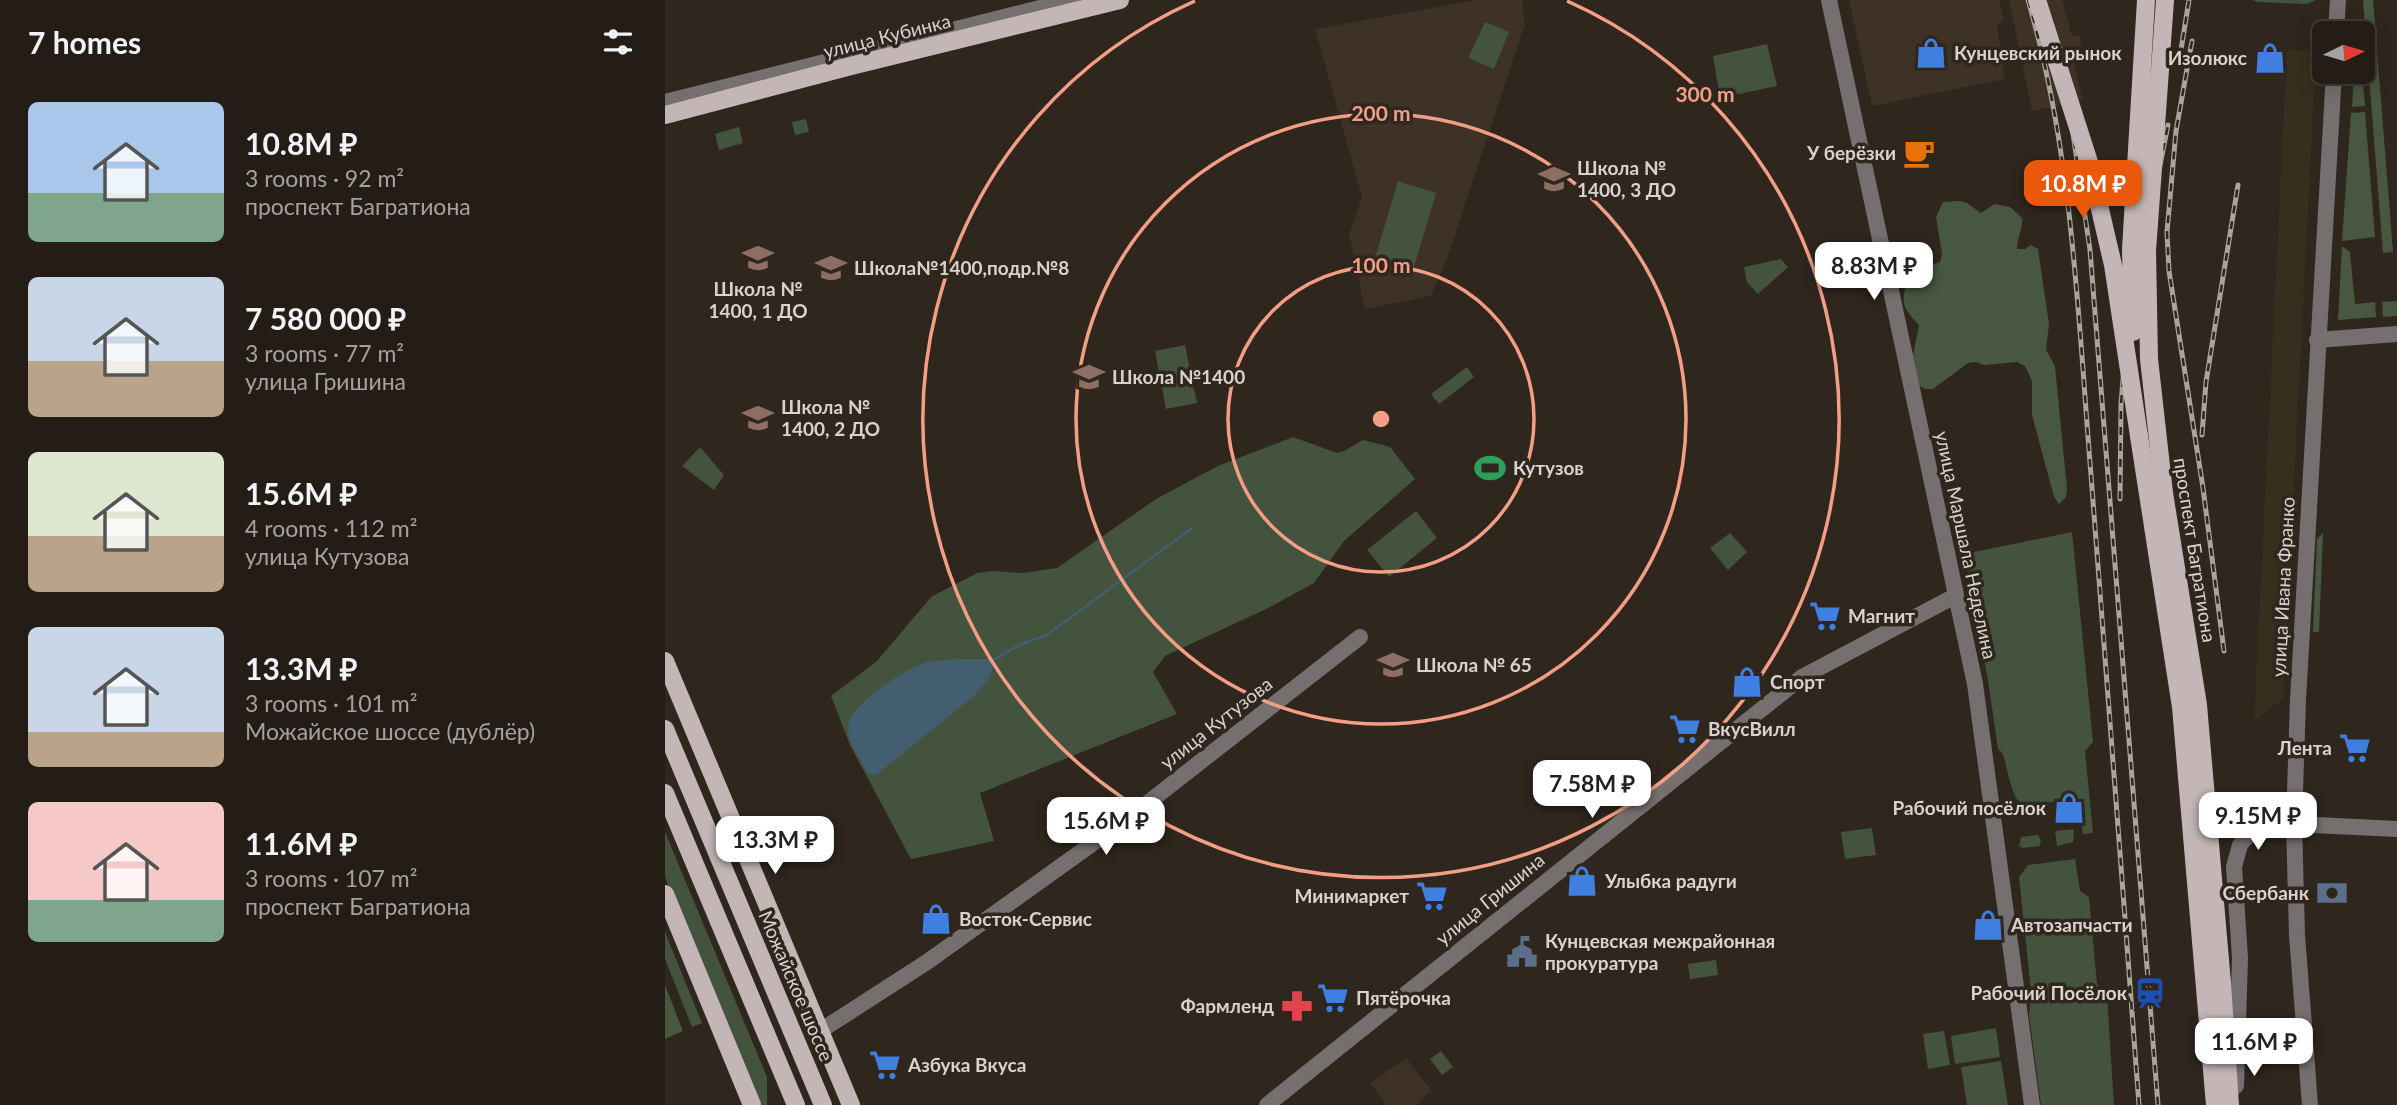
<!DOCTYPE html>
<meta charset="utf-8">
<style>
:root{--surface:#231d16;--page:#2f2a23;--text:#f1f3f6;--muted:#a3a2a1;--line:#403b35;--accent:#ea580c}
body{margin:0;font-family:Lato,sans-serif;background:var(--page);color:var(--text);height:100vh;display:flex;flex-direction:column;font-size:26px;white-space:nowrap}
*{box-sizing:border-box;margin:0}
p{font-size:23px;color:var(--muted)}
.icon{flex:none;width:38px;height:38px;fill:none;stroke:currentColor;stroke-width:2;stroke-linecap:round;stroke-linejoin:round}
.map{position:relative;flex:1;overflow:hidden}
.sheet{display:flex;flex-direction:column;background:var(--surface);width:665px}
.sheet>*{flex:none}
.needle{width:46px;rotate:85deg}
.tools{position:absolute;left:1647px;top:21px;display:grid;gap:14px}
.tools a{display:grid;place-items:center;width:63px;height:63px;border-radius:10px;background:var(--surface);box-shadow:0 4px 18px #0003,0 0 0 2px var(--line);font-size:35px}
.price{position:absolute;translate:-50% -60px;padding:0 16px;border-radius:14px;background:#fff;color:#222;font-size:23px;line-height:46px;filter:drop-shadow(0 2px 4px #0008)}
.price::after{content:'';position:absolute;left:50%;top:42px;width:21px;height:16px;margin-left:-10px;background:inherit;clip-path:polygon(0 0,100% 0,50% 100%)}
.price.selected{background:var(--accent);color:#fff}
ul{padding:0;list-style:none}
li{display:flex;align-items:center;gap:21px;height:175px;padding:0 28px}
li span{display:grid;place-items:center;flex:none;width:196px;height:140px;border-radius:10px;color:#555}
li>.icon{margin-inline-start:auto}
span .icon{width:84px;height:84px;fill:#fffc;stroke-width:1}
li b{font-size:30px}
h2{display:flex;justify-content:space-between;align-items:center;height:84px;padding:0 28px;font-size:30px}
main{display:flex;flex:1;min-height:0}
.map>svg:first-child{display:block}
.built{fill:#3e3125}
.industrial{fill:#382e1e}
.green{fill:#43533d}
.forest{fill:#475740}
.water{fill:#435e6e}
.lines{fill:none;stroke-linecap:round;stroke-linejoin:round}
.stream{stroke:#435e6e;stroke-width:2.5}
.minor{stroke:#766f6f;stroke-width:16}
.major{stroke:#c4b6b7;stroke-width:18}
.rail-casing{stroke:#aba49e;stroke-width:5}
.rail{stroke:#2f271e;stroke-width:2.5;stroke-dasharray:8;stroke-linecap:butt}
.major-bridge{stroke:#c4b6b7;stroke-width:18}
.ring{fill:none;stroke:#f49e86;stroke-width:3.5}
.labels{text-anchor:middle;stroke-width:7;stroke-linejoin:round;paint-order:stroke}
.street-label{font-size:19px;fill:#d9d3ce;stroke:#2f271e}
.poi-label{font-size:19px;font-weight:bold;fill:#d9d3ce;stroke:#2f271e;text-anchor:start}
.centre{fill:#f49e86;stroke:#2f271e;stroke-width:3.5}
.ring-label{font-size:21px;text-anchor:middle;font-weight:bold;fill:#f49e86;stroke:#2f271e;stroke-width:7;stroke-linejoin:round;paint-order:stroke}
</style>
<main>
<section class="sheet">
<h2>7 homes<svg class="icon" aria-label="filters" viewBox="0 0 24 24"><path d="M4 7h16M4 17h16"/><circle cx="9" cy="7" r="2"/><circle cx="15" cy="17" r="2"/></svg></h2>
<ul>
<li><span style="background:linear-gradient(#a9c7e8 65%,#7fa58c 0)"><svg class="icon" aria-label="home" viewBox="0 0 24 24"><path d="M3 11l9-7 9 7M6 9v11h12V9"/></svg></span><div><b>10.8M ₽</b><p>3 rooms · 92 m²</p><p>проспект Багратиона</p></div></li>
<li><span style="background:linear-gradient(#c9d6e8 60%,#b9a48a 0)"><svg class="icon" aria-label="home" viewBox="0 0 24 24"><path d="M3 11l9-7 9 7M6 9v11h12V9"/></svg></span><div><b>7 580 000 ₽</b><p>3 rooms · 77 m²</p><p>улица Гришина</p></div></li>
<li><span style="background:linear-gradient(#dfe7d0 60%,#b9a48a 0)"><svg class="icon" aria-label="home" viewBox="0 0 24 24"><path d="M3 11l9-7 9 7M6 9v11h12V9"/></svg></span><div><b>15.6M ₽</b><p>4 rooms · 112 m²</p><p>улица Кутузова</p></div></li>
<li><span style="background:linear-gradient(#c9d6e8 75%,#b9a48a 0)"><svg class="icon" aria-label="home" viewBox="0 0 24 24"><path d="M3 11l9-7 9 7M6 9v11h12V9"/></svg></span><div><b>13.3M ₽</b><p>3 rooms · 101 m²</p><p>Можайское шоссе (дублёр)</p></div></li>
<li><span style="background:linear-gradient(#f6c9c9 70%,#7fa58c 0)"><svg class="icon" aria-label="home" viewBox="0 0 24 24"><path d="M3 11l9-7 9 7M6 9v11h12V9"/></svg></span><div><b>11.6M ₽</b><p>3 rooms · 107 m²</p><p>проспект Багратиона</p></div></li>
</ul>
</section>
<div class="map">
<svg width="1732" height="1105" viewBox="0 0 1732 1105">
<rect width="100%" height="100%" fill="#2f271e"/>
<path class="built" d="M811,0h46l3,24 -76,229 -18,43 -66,13 -16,-74 13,-38 -47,-168z
M1184,0h150l5,19 -7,8 8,52 -133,27z
M1344,0h53l10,36 7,-1 3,12 -11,3 12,51 -51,10z
M741,1058l26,33 -13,10 1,3 -2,1h-31l-17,-22z"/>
<path class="industrial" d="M1622,50l21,1 8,4 -33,644 -25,19h-4z"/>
<path class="green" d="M1587,0h64l-9,4 -49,-2z
M820,22l24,10 -15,37 -26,-11z
M1102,44l10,42 -57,12 -7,-42z
M141,119l3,13 -14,3 -3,-13z
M74,127l4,16 -24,7 -4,-16z
M733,181l38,12 -23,77 -38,-12z
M1116,259l7,8 -30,27 -11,-12 -3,-15z
M520,345l12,58 -31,6 -11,-58z
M802,367l7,10 -35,27 -8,-10z
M628,437l44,16 7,-2 19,-11 27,7 25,32 -71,62 -30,42 -46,25 -103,48 -12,16 24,42 -197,79 14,48 -83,18 -61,-114 -19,-49 46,-35 54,-64 46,-24 16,-2 30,2 34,-5 99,-69 62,-33z
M35,447l24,28 -10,15 -32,-24z
M751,511l21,27 -48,39 -22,-27z
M1407,532l21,210 -8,9 8,82 -10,1 -4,-35 -36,4 -8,12c-25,-11 -25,-38 -32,-61l-5,-5 -10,-69 -24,-126z
M1065,533l17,19 -19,18 -18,-22z
M1207,828l4,27 -31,4 -4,-27z
M1409,829l-1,13 -16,4 -2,-15z
M0,832l102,245v28h-7l-95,-228z
M1373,835l3,6 -2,5 -16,2 -4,-2 2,-9z
M1410,859l5,32 9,6 8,87 10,12 7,109h-73l-12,-90 2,-24 -12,-114 9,-12z
M0,932l37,91 -10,4 -27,-68z
M1051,960l2,15 -28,4 -2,-15z
M1331,1028l4,29 -45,7 -4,-28z
M1279,1031l6,34 -22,4 -5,-35z
M776,1051l12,16 -11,8 -12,-16z
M1336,1061l7,44h-41l-6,-38z"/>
<path class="forest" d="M1698,0h10l20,252 -10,1z
M1689,72h8l3,34 -13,1z
M1700,112l10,125 -33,4 9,-128z
M1295,201l7,2 14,10 13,-9 16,3 12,11c1,12 -5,19 -5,31h8l6,-4 7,4 11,75 -3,26 9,16 12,123 -1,8 -7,7 -5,-7 -22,-82v-34l-7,-15 -8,-4 -33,3 -8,-3 -8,1 -35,26h-8l-7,-4 -5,-29 6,-31c-20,-20 -17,-25 -10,-51l7,-5 24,-7 2,-8 -6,-37 7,-15z
M1677,246l8,6 5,52 20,-2 1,15 -38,3z
M1732,301v15l-14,1 -1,-15z
M1658,533l-4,99h-6l4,-93z
M0,985l18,46 -18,8z"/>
<path class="water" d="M295,659h35l-6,20 -16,18 -97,78 -8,-2c-7,-13 -19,-28 -20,-44 -1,-24 58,-61 80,-67 10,-2 21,-2 32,-3z"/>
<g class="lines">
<path class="stream" d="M330,659l24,-14 28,-10 145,-107"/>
<path class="minor" d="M1164,0l146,684 57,421
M1671,33l2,-33
M0,102l407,-102
M1652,340l80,-6
M155,1031l107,-69 204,-146 229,-179
M1571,1086l4,-128 -6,-91 6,-22 5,-6 13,-10 15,-6 124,6
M602,1105l535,-428 153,-81
M1645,1105l-13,-170 -3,-112 4,-123 36,-628"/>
<path class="major" d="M0,115l186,-49 269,-66
M1474,436l42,271 34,398
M0,661l186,444
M0,729l158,376
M0,793l131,312
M0,894l87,211
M1557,983l8,122"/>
<defs>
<path id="rail" d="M1363,0c45,153 50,317 63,475 17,210 32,420 48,630
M1378,0l28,120 19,130 68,855
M1527,41l-16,90 -9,101 2,39 34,217 21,163
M1515,56l9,-56
M1537,435l4,-53 32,-197
M1455,499l1,-95 6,-72 41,-207"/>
</defs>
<use href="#rail" class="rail-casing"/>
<use href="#rail" class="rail"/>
<path class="major-bridge" d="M1372,0l52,162 24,103 26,171
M1500,0l-18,251 2,108 15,134 34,212 24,278
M1468,332l-2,-83 15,-249"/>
</g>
<g class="ring">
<circle cx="716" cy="419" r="153"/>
<circle cx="716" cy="419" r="305"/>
<path d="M902 1A458 458 0 1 1 530 1"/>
</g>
<defs>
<symbol id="shop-bare" viewBox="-9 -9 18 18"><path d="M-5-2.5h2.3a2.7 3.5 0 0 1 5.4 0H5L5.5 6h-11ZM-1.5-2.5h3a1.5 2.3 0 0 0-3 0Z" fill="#3f7fe0" stroke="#2f271e" stroke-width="2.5" paint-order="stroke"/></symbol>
<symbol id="cafe-bare" viewBox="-9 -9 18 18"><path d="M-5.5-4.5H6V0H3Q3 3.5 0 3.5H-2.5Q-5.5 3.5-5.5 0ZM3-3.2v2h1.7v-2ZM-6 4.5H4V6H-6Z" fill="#e8710a" stroke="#2f271e" stroke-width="2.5" paint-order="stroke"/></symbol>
<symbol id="school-bare" viewBox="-9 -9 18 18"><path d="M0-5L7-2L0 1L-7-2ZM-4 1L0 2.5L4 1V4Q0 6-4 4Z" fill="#8d6e63" stroke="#2f271e" stroke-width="2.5" paint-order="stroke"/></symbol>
<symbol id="stadium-bare" viewBox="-9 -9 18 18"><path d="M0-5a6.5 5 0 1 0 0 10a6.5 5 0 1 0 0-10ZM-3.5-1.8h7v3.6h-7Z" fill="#2e9e5b" stroke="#2f271e" stroke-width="2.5" paint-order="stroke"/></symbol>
<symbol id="supermarket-bare" viewBox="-9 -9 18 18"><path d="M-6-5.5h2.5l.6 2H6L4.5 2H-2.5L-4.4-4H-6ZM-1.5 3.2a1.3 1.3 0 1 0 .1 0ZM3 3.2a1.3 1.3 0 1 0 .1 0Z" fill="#3f7fe0" stroke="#2f271e" stroke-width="2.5" paint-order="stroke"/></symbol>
<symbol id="bank-bare" viewBox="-9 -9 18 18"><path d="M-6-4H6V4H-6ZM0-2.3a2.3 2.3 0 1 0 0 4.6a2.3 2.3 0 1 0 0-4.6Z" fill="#5c6f8a" stroke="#2f271e" stroke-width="2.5" paint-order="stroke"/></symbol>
<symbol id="civic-bare" viewBox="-9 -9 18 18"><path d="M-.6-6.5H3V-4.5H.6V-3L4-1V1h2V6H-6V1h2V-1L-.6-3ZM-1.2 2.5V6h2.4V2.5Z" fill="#5c6f8a" stroke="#2f271e" stroke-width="2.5" paint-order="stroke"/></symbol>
<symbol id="station-bare" viewBox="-9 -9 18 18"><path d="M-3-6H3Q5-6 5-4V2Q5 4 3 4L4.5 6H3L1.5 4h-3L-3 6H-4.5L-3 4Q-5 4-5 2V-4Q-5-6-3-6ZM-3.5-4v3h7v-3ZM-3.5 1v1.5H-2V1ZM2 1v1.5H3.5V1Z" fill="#1a4fb4" stroke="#2f271e" stroke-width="2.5" paint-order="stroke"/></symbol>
<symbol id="pharmacy-bare" viewBox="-9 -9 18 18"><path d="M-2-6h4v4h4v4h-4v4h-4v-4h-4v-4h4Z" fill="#e0444e" stroke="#2f271e" stroke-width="2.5" paint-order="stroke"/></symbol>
</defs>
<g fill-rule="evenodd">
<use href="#shop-bare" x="1244" y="31" width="44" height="44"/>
<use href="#shop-bare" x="1583" y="36" width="44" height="44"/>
<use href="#cafe-bare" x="1232" y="131" width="44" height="44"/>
<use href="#school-bare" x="867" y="157" width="44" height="44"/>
<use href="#school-bare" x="71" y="236" width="44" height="44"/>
<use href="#school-bare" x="144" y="246" width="44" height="44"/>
<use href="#school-bare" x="402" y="355" width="44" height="44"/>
<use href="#school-bare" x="71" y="396" width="44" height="44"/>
<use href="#stadium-bare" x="803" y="446" width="44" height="44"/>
<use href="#supermarket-bare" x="1138" y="594" width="44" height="44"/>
<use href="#school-bare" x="706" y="643" width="44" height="44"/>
<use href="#shop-bare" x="1060" y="660" width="44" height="44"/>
<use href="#supermarket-bare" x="998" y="707" width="44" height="44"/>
<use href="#supermarket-bare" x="1668" y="726" width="44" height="44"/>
<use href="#shop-bare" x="1382" y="786" width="44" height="44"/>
<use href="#shop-bare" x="895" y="859" width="44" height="44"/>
<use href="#bank-bare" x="1645" y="871" width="44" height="44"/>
<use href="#supermarket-bare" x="745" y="874" width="44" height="44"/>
<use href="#shop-bare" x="249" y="897" width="44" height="44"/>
<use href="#shop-bare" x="1301" y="903" width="44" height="44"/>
<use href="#civic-bare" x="835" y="930" width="44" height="44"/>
<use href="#station-bare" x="1463" y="971" width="44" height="44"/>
<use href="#supermarket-bare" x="646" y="976" width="44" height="44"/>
<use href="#pharmacy-bare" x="610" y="984" width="44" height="44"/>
<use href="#supermarket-bare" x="198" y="1043" width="44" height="44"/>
</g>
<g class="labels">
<g class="street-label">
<text transform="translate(222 36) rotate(-14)" y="7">улица Кубинка</text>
<text transform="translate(1301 545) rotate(78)" y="7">улица Маршала Неделина</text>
<text transform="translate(1530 550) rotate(81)" y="7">проспект Багратиона</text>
<text transform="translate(1618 587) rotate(-87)" y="7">улица Ивана Франко</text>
<text transform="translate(551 723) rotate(-38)" y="7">улица Кутузова</text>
<text transform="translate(825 899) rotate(-39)" y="7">улица Гришина</text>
<text transform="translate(131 986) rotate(67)" y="7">Можайское шоссе</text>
</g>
<g class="poi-label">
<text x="1289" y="60">Кунцевский рынок</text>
<text x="1582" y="65" text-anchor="end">Изолюкс</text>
<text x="1231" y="160" text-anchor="end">У берёзки</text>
<text x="912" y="175">Школа №<tspan x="912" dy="22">1400, 3 ДО</tspan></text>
<text x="189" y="275">Школа№1400,подр.№8</text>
<text x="93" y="296" text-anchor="middle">Школа №<tspan x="93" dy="22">1400, 1 ДО</tspan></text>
<text x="447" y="384">Школа №1400</text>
<text x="116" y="414">Школа №<tspan x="116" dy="22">1400, 2 ДО</tspan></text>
<text x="848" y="475">Кутузов</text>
<text x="1183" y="623">Магнит</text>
<text x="751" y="672">Школа № 65</text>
<text x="1105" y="689">Спорт</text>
<text x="1043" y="736">ВкусВилл</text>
<text x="1667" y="755" text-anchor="end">Лента</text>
<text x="1381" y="815" text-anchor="end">Рабочий посёлок</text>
<text x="940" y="888">Улыбка радуги</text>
<text x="1644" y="900" text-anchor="end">Сбербанк</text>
<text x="744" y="903" text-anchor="end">Минимаркет</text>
<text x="294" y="926">Восток-Сервис</text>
<text x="1346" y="932">Автозапчасти</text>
<text x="880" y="948">Кунцевская межрайонная<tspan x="880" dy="22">прокуратура</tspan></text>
<text x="1462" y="1000" text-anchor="end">Рабочий Посёлок</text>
<text x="691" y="1005">Пятёрочка</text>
<text x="609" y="1013" text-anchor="end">Фармленд</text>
<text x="243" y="1072">Азбука Вкуса</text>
</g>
</g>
<circle cx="716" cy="419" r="10" class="centre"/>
<g class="ring-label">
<text x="1040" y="102">300 m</text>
<text x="716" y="121">200 m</text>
<text x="716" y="273">100 m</text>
</g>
</svg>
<div class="tools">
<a><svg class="needle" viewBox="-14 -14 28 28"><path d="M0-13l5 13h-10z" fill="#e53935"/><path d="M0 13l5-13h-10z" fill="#a3a2a1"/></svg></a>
</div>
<b class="price selected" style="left:1418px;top:220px">10.8M ₽</b>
<b class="price" style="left:1209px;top:302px">8.83M ₽</b>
<b class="price" style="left:927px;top:820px">7.58M ₽</b>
<b class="price" style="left:1593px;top:852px">9.15M ₽</b>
<b class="price" style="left:441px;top:857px">15.6M ₽</b>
<b class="price" style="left:110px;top:876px">13.3M ₽</b>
<b class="price" style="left:1589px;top:1078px">11.6M ₽</b>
</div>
</main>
